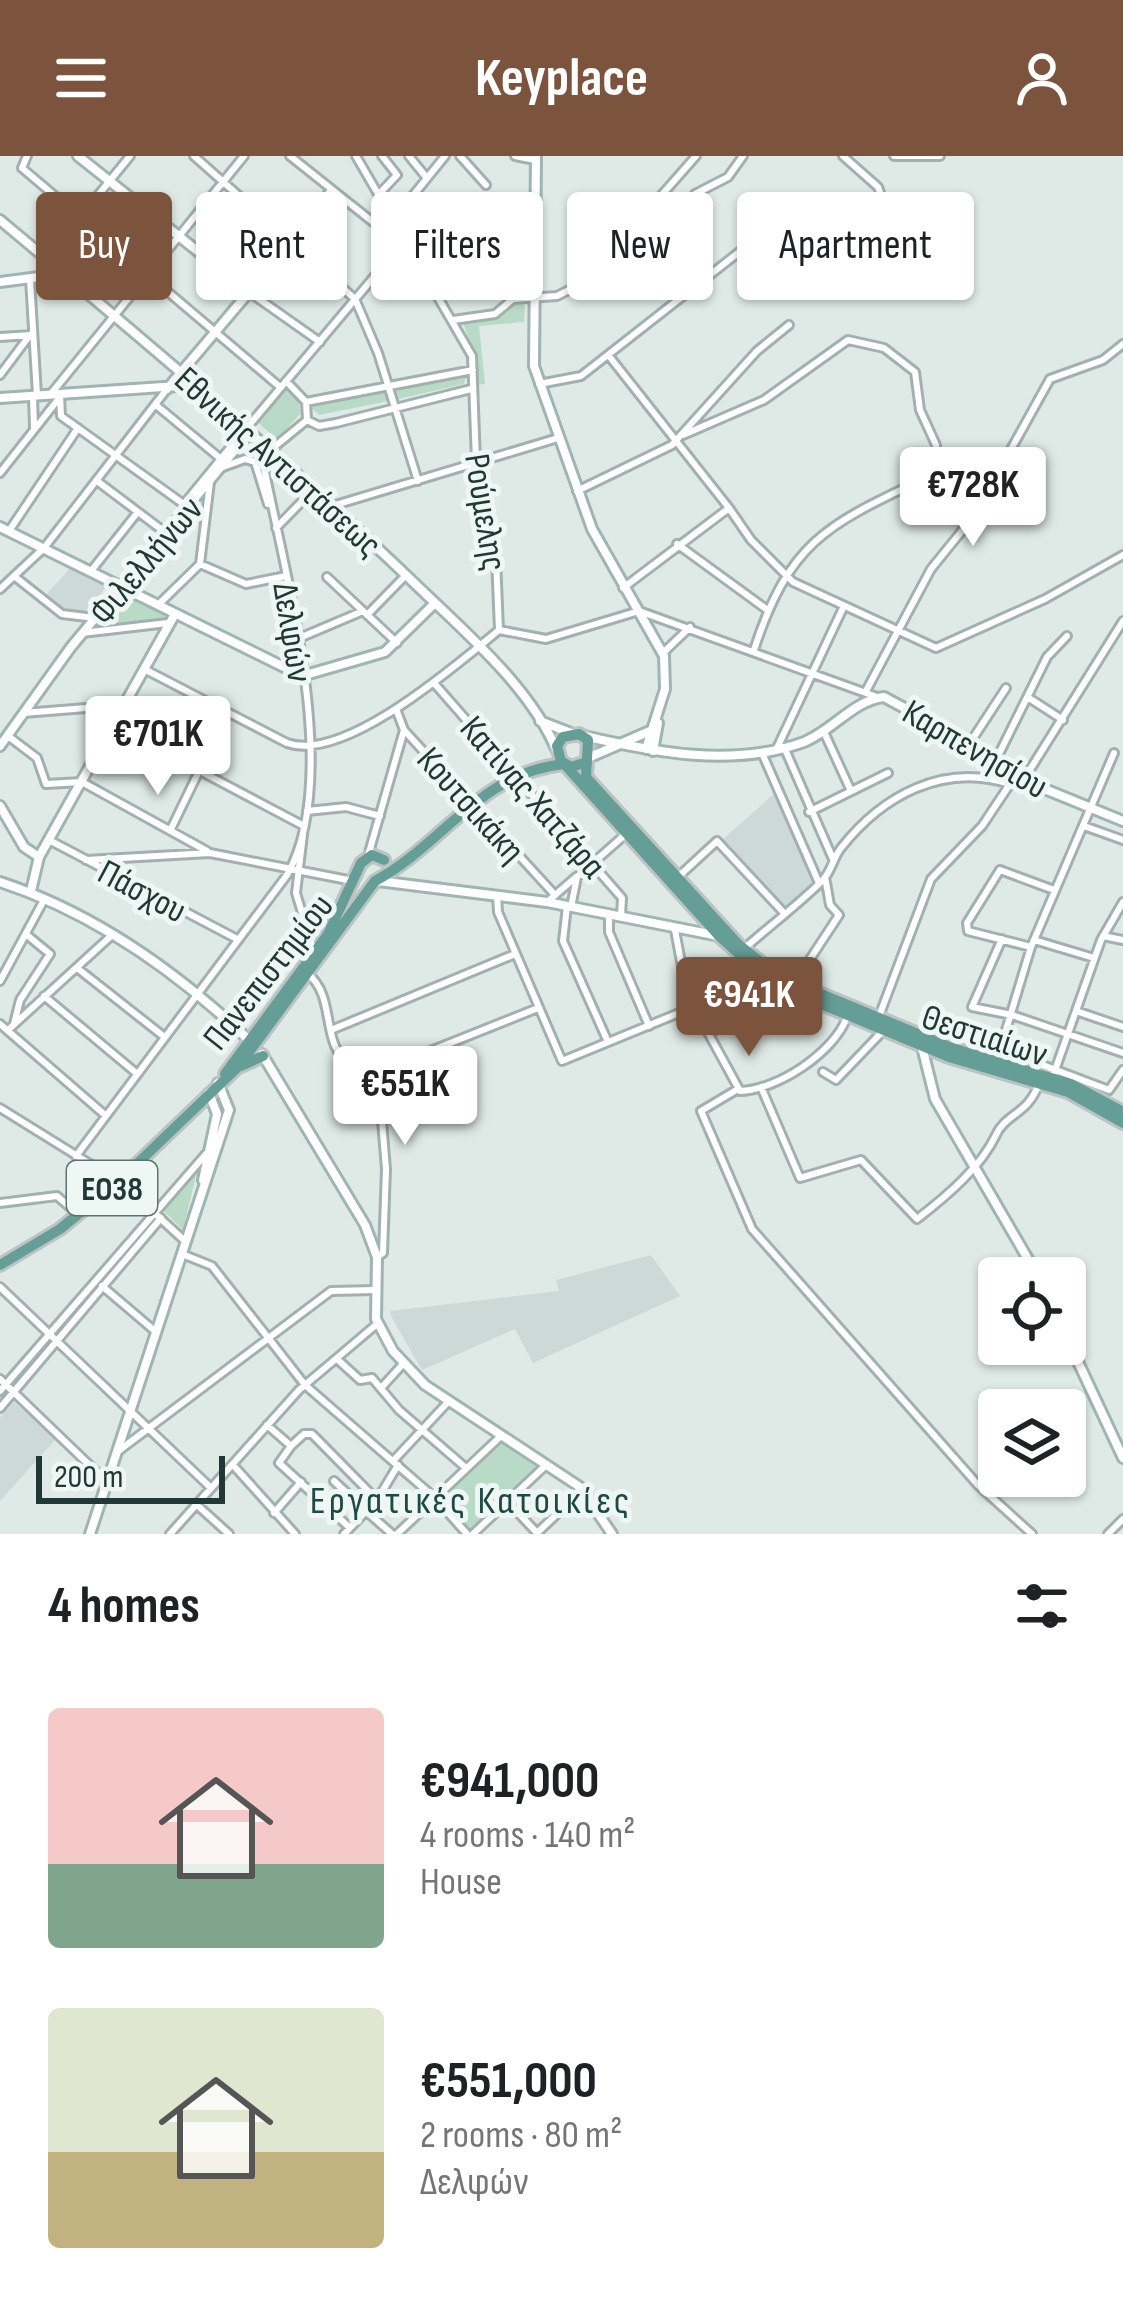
<!DOCTYPE html>
<meta charset="utf-8">
<style>
:root{--surface:#fff;--page:#f6f6f6;--text:#202124;--muted:#757577;--accent:#7c543d}
body{margin:0;font-family:"Sofia Sans Condensed",sans-serif;background:var(--page);color:var(--text);height:100vh;display:flex;flex-direction:column;font-size:45px;white-space:nowrap}
*{box-sizing:border-box;margin:0}
p{font-size:39px;color:var(--muted)}
.icon{flex:none;width:66px;height:66px;fill:none;stroke:currentColor;stroke-width:2;stroke-linecap:round;stroke-linejoin:round}
.map{position:relative;height:1378px;overflow:hidden}
.details{display:flex;flex-direction:column;background:var(--surface);flex:1}
.details>*{flex:none}
.top-card{position:absolute;left:36px;top:36px;width:1053px;height:108px;display:flex;gap:24px}
.tools{position:absolute;left:978px;top:1101px;display:grid;gap:24px}
.tools a{display:grid;place-items:center;width:108px;height:108px;border-radius:12px;background:var(--surface);box-shadow:0 3px 9px #0004;font-size:60px}
.scale{position:absolute;left:36px;bottom:30px;width:189px;box-sizing:border-box;padding-left:12px;border:6px solid #213936;border-top:0;font-size:33px;line-height:42px;white-space:nowrap;color:#213936;-webkit-text-stroke:9px #eff7f4;paint-order:stroke}
.price{position:absolute;translate:-50% -102px;padding:0 27px;border-radius:12px;background:#fff;color:#222;font-size:39px;line-height:78px;filter:drop-shadow(0 3px 6px #0008)}
.price::after{content:'';position:absolute;left:50%;top:72px;width:36px;height:27px;margin-left:-18px;background:inherit;clip-path:polygon(0 0,100% 0,50% 100%)}
.price.on{background:var(--accent);color:#fff}
ul{padding:0;list-style:none}
li{display:flex;align-items:center;gap:36px;height:300px;padding:0 48px}
li span{display:grid;place-items:center;flex:none;width:336px;height:240px;border-radius:12px;color:#555}
li>.icon{margin-inline-start:auto}
span .icon{width:144px;height:144px;fill:#fffc;stroke-width:1}
li b{font-size:51px}
h2{display:flex;justify-content:space-between;align-items:center;height:144px;padding:0 48px;font-size:51px}
.tag{padding:0 42px;border-radius:12px;background:var(--surface);box-shadow:0 3px 9px #0004;font-size:42px;line-height:108px}
.tag.on{background:var(--accent);color:#fff}
header{display:flex;justify-content:space-between;align-items:center;height:156px;padding:0 48px;background:var(--accent);color:#fff;font-size:54px;font-weight:700}
.map>svg:first-child{display:block}
.built{fill:#cdd9d6}
.green{fill:#b8dac6}
.lines{fill:none;stroke-linecap:round;stroke-linejoin:round}
.street-casing{stroke:#a2b1ae;stroke-width:12}
.secondary-casing{stroke:#9fb5b0;stroke-width:14}
.primary-casing{stroke:#bcc4c3;stroke-width:16}
.street{stroke:#fff;stroke-width:6}
.secondary{stroke:#fff;stroke-width:8}
.primary{stroke:#659e97;stroke-width:10}
.labels{text-anchor:middle;stroke-width:10;stroke-linejoin:round;paint-order:stroke}
.shield{fill:#eff7f4;stroke:#5f726f;stroke-width:3}
.shield-label{font-size:33px;font-weight:bold;fill:#213936}
.street-label{font-size:36px;fill:#213936;stroke:#eff7f4}
.neighbourhood-label{font-size:39px;letter-spacing:3px;fill:#1e4a45;stroke:#eff7f4}
</style>
<header><svg class="icon" aria-label="menu" viewBox="0 0 24 24"><path d="M4 6h16M4 12h16M4 18h16"/></svg>Keyplace<svg class="icon" aria-label="person" viewBox="0 0 24 24"><circle cx="12" cy="8" r="4"/><path d="M4 21q1-7 8-7t8 7"/></svg></header>
<div class="map">
<svg width="1123" height="1378" viewBox="0 0 1123 1378">
<rect width="100%" height="100%" fill="#dfeae6"/>
<path class="built" d="M73,409l34,18 -16,31 -27,-3 -19,-15z
M776,636l40,89 -31,25 -63,-66z
M651,1099l29,41 -147,67 -18,-34 -93,41 -30,-52 -2,-7 169,-20 -3,-11z
M14,1246l42,37 -56,62v-83z"/>
<path class="green" d="M528,92l-3,44h-14l-4,-28z
M516,144l9,6 -1,16 -45,4 6,58 -10,1 1,-24 -14,-42 35,-3z
M467,217l-3,11 -66,15 -2,-10z
M286,229l13,11 1,18 -23,25 -21,-18z
M386,235l3,10 -70,14 -8,-7 5,-7z
M127,437l38,20 1,7 -72,9z
M198,1011l-15,63 -21,-21z
M502,1286l36,26 -68,64 -31,-32z"/>
<g class="lines">
<defs>
<path id="street" d="M27,0l-5,12 258,219
M194,0l161,143 23,54 40,128
M290,0l123,98
M356,0l116,200 4,105 19,73 4,96
M409,0l17,21
M460,0l26,29
M515,0l20,4
M843,0l35,31 5,14
M894,0h46
M380,37l17,-18 -15,-19
M438,76l-27,-34 34,-42
M46,103l84,-103
M601,110l34,18 60,-90 33,-17 15,-21
M30,123l7,116
M453,164l42,-6 18,-15 44,-3 28,-14 111,-126
M0,181l32,-2
M320,186l-71,-50 82,-102
M609,200l120,152
M0,219l30,-40
M539,228l42,-8 162,-127
M50,239l194,-239
M60,239l1,21 128,92
M33,240l1,32
M306,246l167,-32
M156,249l65,54
M307,264l12,6 17,-3 135,-34
M245,274l160,-190
M683,279l81,-35 84,-60 36,8 31,24 5,38 16,35 -2,29c-102,49 -143,62 -180,176
M268,296l39,-32 -1,-18 -20,-21
M220,312l25,-9 10,3 13,42
M0,317l60,-76
M97,325l69,52
M577,335l95,-46 85,-94 32,-26
M184,348l54,-66
M332,350l226,-68
M974,360l76,-137 53,-19 20,-16
M276,372l38,-39
M9,375l69,-103
M677,388l89,65
M200,408l10,-82
M91,415l46,-58
M14,420l48,38 33,4
M327,421l70,66
M623,432l106,-80 22,32 42,42 143,66 109,-49 78,-44
M0,433l44,-41 123,-159
M158,449l42,-41 46,20 40,-8
M367,459l39,-40
M499,474l47,9 93,-28 238,86
M82,477l86,-10
M297,483l66,-28
M663,497l27,-26
M144,513l143,74c57,20 168,-77 212,-113
M434,527l188,215 -1,18
M866,535l65,-122 43,-53 -42,-40
M1029,542l34,22
M396,553l8,21 151,165
M23,557l101,-8
M113,569l191,101
M824,576l27,59
M8,580l29,22 9,26 36,-2 125,69
M970,587l36,-55
M784,591l49,112
M777,592l66,-140
M762,597l57,130
M997,602l50,-101 20,-21
M307,655l39,-4 34,9
M809,656l79,-39
M304,670l-8,67 19,63
M1084,670l39,14
M171,673l28,-58
M49,684l188,99
M368,700l36,-126
M86,704l124,-7 143,28
M678,721l39,-36 67,72
M497,739l1,17 64,149 134,-55
M547,746l29,-25
M567,750l-4,35 45,101
M571,751l6,-30 50,-44
M609,759v17l40,94
M675,774l12,64 53,97c37,-1 94,-38 107,-74
M1103,780l20,4
M1002,783l-30,68 40,8 111,38
M1034,784l60,18
M746,791c25,-22 53,-43 77,-67 9,-10 10,-22 18,-32 41,-52 102,-86 169,-64l16,-8 97,-155
M1031,791l-63,-16 -1,-8 33,-53 54,20
M77,812l85,67
M308,818c22,18 17,48 27,72 11,25 38,37 46,63l5,60 -3,84 -6,4
M0,825l44,-81
M795,826l44,-67 -9,-10 -5,-28
M44,840l91,76
M689,841l51,-40
M1079,856l44,15
M878,863l53,-140 51,-53 28,-42
M0,868l105,91
M14,868l6,-24 30,-46 -23,-19
M8,874l103,-94
M331,874l184,-76
M712,876l61,-48
M1000,893l109,41 14,-20
M996,907l35,-116 83,-194
M823,916l13,8 47,-49
M1053,920l48,-136 22,-38
M360,923l178,-71
M761,931l39,91 61,-18 56,59c30,-23 64,-52 79,-84 9,-21 33,-21 43,-52
M738,933l-37,22 51,118 226,256 54,49
M0,952l124,77 62,57
M76,1000l211,-281c59,-103 -8,-319 -28,-434
M0,1047l57,-7 22,19
M182,1098l30,12 93,119 130,113 32,36
M102,1130l54,46
M0,1131l210,200
M337,1203l23,21 12,-2 27,32 67,58
M0,1223l106,102
M382,1231l21,-23
M0,1235l206,-237
M0,1252l161,-190
M267,1269l24,21 13,-12h8l65,66 -11,11 26,23
M291,1290l-12,17 71,65 -6,6
M117,1296l214,-161 45,-1
M393,1305l56,-60
M233,1309l62,69
M334,1325l32,30 -16,17
M377,1344l21,-35
M508,1346l30,32
M197,1349l32,29
M274,1357l27,-31
M170,1378l129,-144 78,-66
M397,1378l105,-99
M473,1378l71,-67
M536,1378l45,-43
M1108,1378l15,-15"/>
<path id="secondary" d="M78,0l171,136 -82,97
M536,0l-2,210 58,163 72,127 1,33 -19,60
M0,64c139,116 277,232 408,357 51,50 121,107 149,174
M0,126l62,-8
M0,242l193,-13
M0,371l302,149 83,-24 50,-49
M540,565l31,12
M584,580c70,16 149,32 220,6 28,-11 50,-42 80,-45l113,61 33,25 93,38
M0,590l71,-99 178,-214
M653,595l5,-28
M590,601l60,-26
M0,650l24,41 15,10
M378,725l169,21 172,34
M0,726c95,31 180,92 252,161
M31,735l8,-34 136,-243
M922,891l13,52 104,179
M262,898l103,171 12,32 -1,62 17,32 32,34 155,102 32,47
M203,1024l14,-66 -8,-21
M1065,1178l58,124
M90,1378l139,-424 -11,-27"/>
<path id="primary" d="M587,606l-16,5 -10,-6 -4,-15 6,-9 16,-3 9,6 -2,37 153,168 41,32 172,71 119,36 52,28
M565,609l154,171 54,48 176,73 119,35 55,31
M361,707l11,-8 12,5
M241,910l22,-10
M225,918l103,-140 33,-71
M0,1109l60,-36 59,-48 119,-114 137,-186c66,-35 106,-109 189,-117"/>
</defs>
<use href="#street" class="street-casing"/>
<use href="#secondary" class="secondary-casing"/>
<use href="#primary" class="primary-casing"/>
<use href="#street" class="street"/>
<use href="#secondary" class="secondary"/>
<use href="#primary" class="primary"/>
</g>
<g class="labels">
<rect class="shield" x="67" y="1005" width="90" height="54" rx="9"/>
<g class="shield-label">
<text x="112" y="1044">ΕΟ38</text>
</g>
<g class="street-label">
<text transform="translate(279 305) rotate(42)" y="13">Εθνικής Αντιστάσεως</text>
<text transform="translate(487 356) rotate(81)" y="13">Ρούμελης</text>
<text transform="translate(145 404) rotate(-50)" y="13">Φιλελλήνων</text>
<text transform="translate(294 476) rotate(81)" y="13">Δελφών</text>
<text transform="translate(976 592) rotate(30)" y="13">Καρπενησίου</text>
<text transform="translate(534 640) rotate(49)" y="13">Κατίνας Χατζάρα</text>
<text transform="translate(472 648) rotate(48)" y="13">Κουτσικάκη</text>
<text transform="translate(143 734) rotate(28)" y="13">Πάσχου</text>
<text transform="translate(267 815) rotate(-52)" y="13">Πανεπιστημίου</text>
<text transform="translate(985 878) rotate(18)" y="13">Θεστιαίων</text>
</g>
<g class="neighbourhood-label">
<text x="471" y="1357">Εργατικές Κατοικίες</text>
</g>
</g>
</svg>
<div class="tools">
<a><svg class="icon" aria-label="locate" viewBox="0 0 24 24"><circle cx="12" cy="12" r="6"/><path d="M12 2v4M12 18v4M2 12h4M18 12h4"/></svg></a>
<a><svg class="icon" aria-label="layers" viewBox="0 0 24 24"><path d="M12 4l9 5-9 5-9-5zM3 14l9 5 9-5"/></svg></a>
</div>
<div class="scale">200 m</div>
<b class="price" style="left:973px;top:393px">€728K</b>
<b class="price" style="left:158px;top:642px">€701K</b>
<b class="price on" style="left:749px;top:903px">€941K</b>
<b class="price" style="left:405px;top:992px">€551K</b>
<div class="top-card">
<a class="tag on">Buy</a>
<a class="tag">Rent</a>
<a class="tag">Filters</a>
<a class="tag">New</a>
<a class="tag">Apartment</a>
</div>
</div>
<section class="details">
<h2>4 homes<svg class="icon" aria-label="filters" viewBox="0 0 24 24"><path d="M4 7h16M4 17h16"/><circle cx="9" cy="7" r="2"/><circle cx="15" cy="17" r="2"/></svg></h2>
<ul>
<li><span style="background:linear-gradient(#f6c9c9 65%,#7fa58c 0)"><svg class="icon" aria-label="home" viewBox="0 0 24 24"><path d="M3 11l9-7 9 7M6 9v11h12V9"/></svg></span><div><b>€941,000</b><p>4 rooms · 140 m²</p><p>House</p></div></li>
<li><span style="background:linear-gradient(#dfe7d0 60%,#c2b280 0)"><svg class="icon" aria-label="home" viewBox="0 0 24 24"><path d="M3 11l9-7 9 7M6 9v11h12V9"/></svg></span><div><b>€551,000</b><p>2 rooms · 80 m²</p><p>Δελφών</p></div></li>
</ul>
</section>
